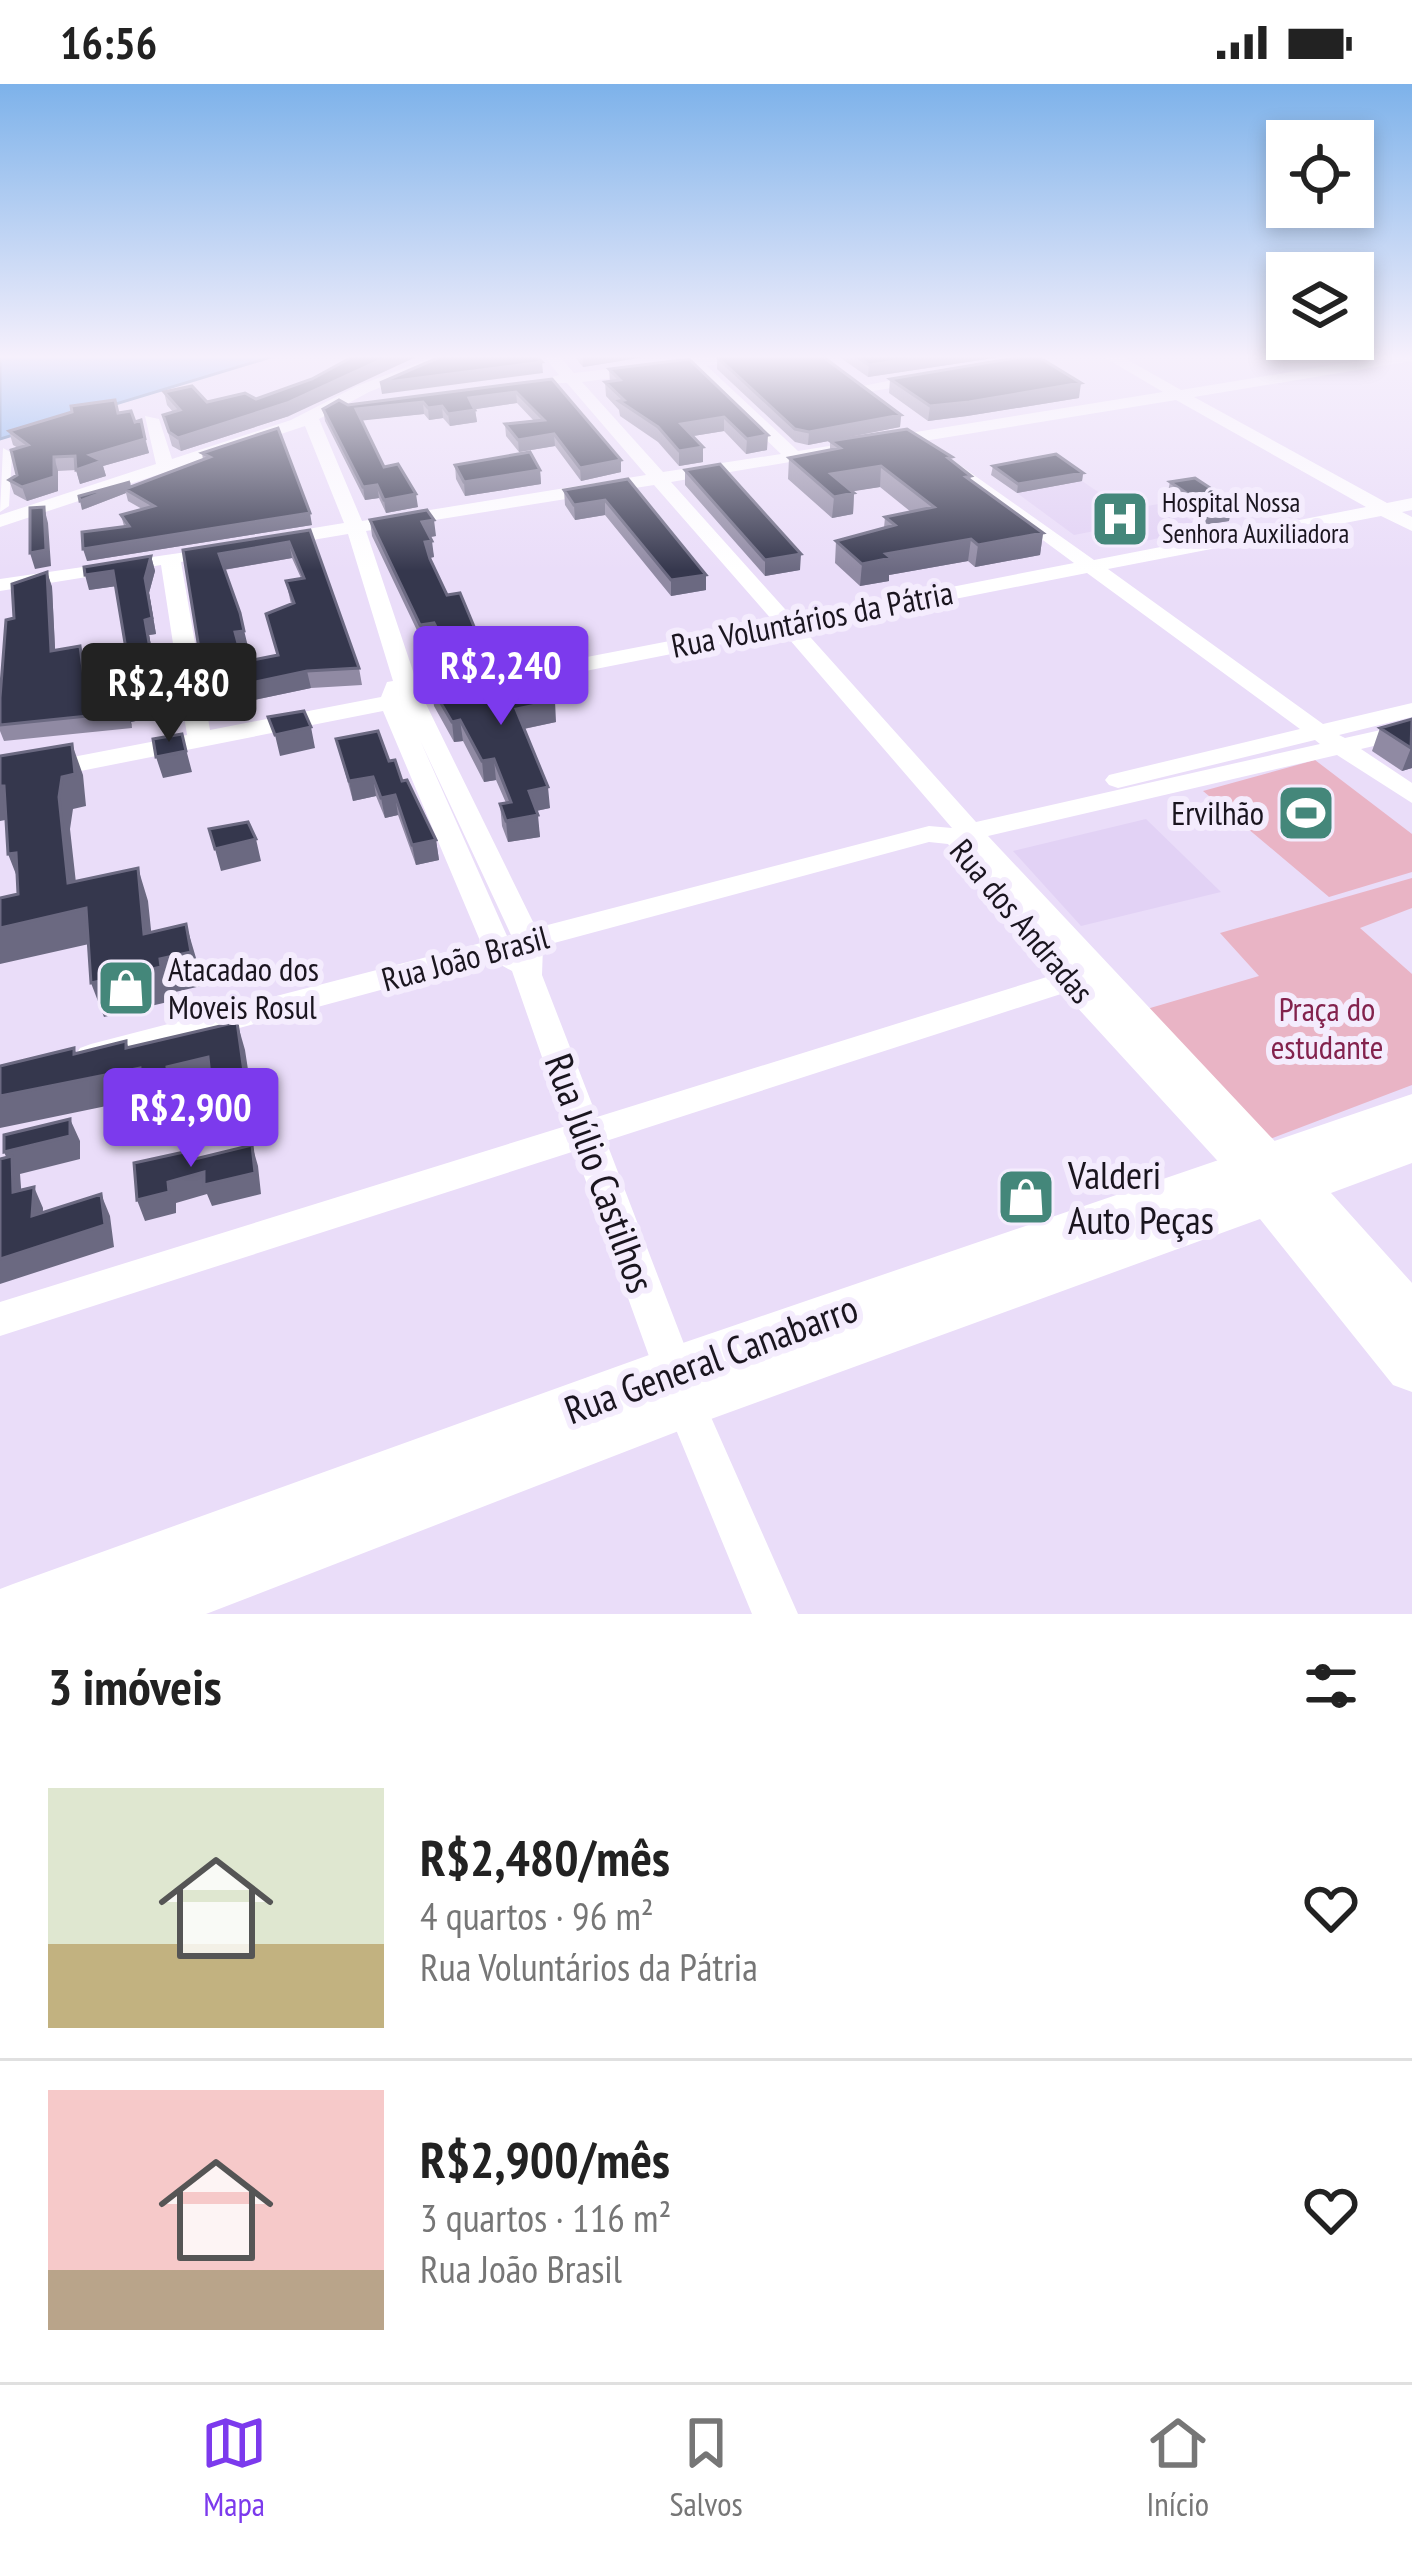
<!DOCTYPE html>
<html lang="pt">
<meta charset="utf-8">
<style>
:root{--surface:#fff;--page:#f6f6f6;--text:#222;--muted:#767676;--line:#e0e0e0;--accent:#7c3aed}
body{margin:0;font-family:"PT Sans Narrow",sans-serif;background:var(--page);color:var(--text);height:100vh;display:flex;flex-direction:column;font-size:45px;white-space:nowrap}
*{box-sizing:border-box;margin:0}
p{font-size:39px;color:var(--muted)}
.icon{flex:none;width:66px;height:66px;fill:none;stroke:currentColor;stroke-width:2;stroke-linecap:round;stroke-linejoin:round}
.map{position:relative;height:1530px;overflow:hidden}
.sheet{display:flex;flex-direction:column;background:var(--surface);flex:1}
.sheet>*{flex:none}
.fabs{position:absolute;left:1266px;top:36px;display:grid;gap:24px}
.fabs a{display:grid;place-items:center;width:108px;height:108px;border-radius:0px;background:var(--surface);box-shadow:0 6px 18px #0003;font-size:60px}
.price{position:absolute;translate:-50% -102px;padding:0 27px;border-radius:12px;background:var(--accent);color:#fff;font-size:39px;line-height:78px;filter:drop-shadow(0 3px 6px #0008)}
.price::after{content:'';position:absolute;left:50%;top:72px;width:36px;height:27px;margin-left:-18px;background:inherit;clip-path:polygon(0 0,100% 0,50% 100%)}
.price.current{background:#222;color:#fff}
ul{padding:0;list-style:none}
li{display:flex;align-items:center;gap:36px;height:300px;padding:0 48px}
li+li{border-top:3px solid var(--line)}
li span{display:grid;place-items:center;flex:none;width:336px;height:240px;border-radius:0px;color:#555}
li>.icon{margin-inline-start:auto}
span .icon{width:144px;height:144px;fill:#fffc;stroke-width:1}
li b{font-size:51px}
h2{display:flex;justify-content:space-between;align-items:center;height:144px;padding:0 48px;font-size:51px}
.status{display:flex;justify-content:space-between;align-items:center;height:84px;padding:0 60px;background:var(--surface);direction:ltr}
.status svg{height:33px;fill:currentColor}
.dock{display:flex;justify-content:space-around;align-items:center;height:168px;border-top:3px solid var(--line);background:var(--surface);font-size:33px;color:var(--muted)}
.dock a{display:grid;justify-items:center;gap:6px}
.dock .current{color:var(--accent)}
.map>svg:first-child{display:block}
.built{fill:#e2d2f5}
.green{fill:#e9b4c5}
.water{fill:#7daeed;stroke:#5f80af;stroke-width:3}
.lines{fill:none;stroke-linecap:round;stroke-linejoin:round}
.minor{fill:#fff;fill-rule:evenodd}
.major{fill:#fff;fill-rule:evenodd}
.wall{fill:#908aa3;fill-rule:evenodd}
.shaded-wall{fill:#6b6981}
.building{fill:#35374d;stroke:#6b6981;stroke-width:3;fill-rule:evenodd}
.labels{text-anchor:middle;stroke-width:12;stroke-linejoin:round;paint-order:stroke}
.far-poi-label{font-size:27px;fill:#1a151f;stroke:#f4ecfd;text-anchor:start}
.street-label{font-size:33px;fill:#1a151f;stroke:#f4ecfd}
.poi-label{font-size:33px;fill:#1a151f;stroke:#f4ecfd;text-anchor:end}
.park-label{font-size:33px;fill:#83224d;stroke:#f4ecfd}
.near-street-label{font-size:39px;fill:#1a151f;stroke:#f4ecfd}
.near-poi-label{font-size:39px;fill:#1a151f;stroke:#f4ecfd;text-anchor:start}
</style>
<div class="status"><b>16:56</b><svg viewBox="0 0 49 12"><path d="M0 12V9h3v3zM5 12V6h3v6zM10 12V3h3v9zM15 12V0h3v12zM26 1h20v11H26zM47 4h2v5h-2z"/></svg></div>
<div class="map">
<svg width="1412" height="1530" viewBox="0 0 1412 1530">
<rect width="100%" height="100%" fill="#eaddf9"/>
<path class="built" d="M1082,397l43,29 39,-7 39,25 -66,15 -22,-16 -41,8 -57,-42z
M1146,735l75,73 -140,34 -68,-75z"/>
<path class="green" d="M1315,676l97,74v38l-83,25 -126,-106z
M1412,794v30l-52,20 52,46v111l-155,59 -117,-133 119,-35 -39,-43z"/>
<path class="water" d="M0,272h274l-274,83z"/>
<g class="lines">
<path class="minor" d="M436,272h22l-89,36 -50,27 43,102 284,-46 -79,-92h-15v-6l7,-2 -15,-19h15l15,17 109,-13 -2,-4h78l-52,10 91,85 365,-59 -61,-36h19l60,34 207,-34h24v5l-218,36 193,106 25,-5v12l-10,2 10,5v14l-31,-15 -273,53 215,155 89,-21v14l-73,18 6,3 67,-15v14l-51,12 51,34v20l-75,-48 -349,81 297,316 5,10 -5,10 -21,1 -4,8 -12,4 -12,-4 -172,-188 -458,148 88,229 -6,13 -14,5 -14,-5 -6,-13 -79,-219 -575,185v-34l566,-176 -54,-155 -20,-11 -401,108 -11,-4 -5,-8 5,-8 11,-4 390,-101 -98,-232 -383,76v-16l187,-36 -26,-170 -161,26v-12l228,-33v8l-47,8 29,168 171,-33 6,-15 6,-1 -45,-147 -71,12 -10,-6 10,-6 67,-11 -39,-97 -305,101v-12l156,-51 -11,-48 14,3 13,40 119,-39 66,-34zM691,284l90,86 -118,18 -81,-90zM1176,316l190,107 -272,53 -154,-109 -6,1v8l140,103 -281,55 -122,-136 119,-20 9,4 8,-6zM654,401l119,136 -269,52 -8,2v10l8,2 279,-55 169,196 -23,-2 -393,102 -111,-226 50,-10 4,-5 -12,-7 -48,9 -53,-158zM1087,489l213,156 -191,46 -4,5 4,5 9,3 197,-48 5,4 -344,78 -173,-193zM420,656l91,195 -4,1zM929,758l19,2 102,132 -453,141 -55,-142 1,-29z
M922,290l8,5 -3,3 -66,11 -8,-5z
M3,364l9,5 -3,53 -9,6z
M685,1300l14,6 99,224h-46l-87,-211 6,-13z"/>
<path class="major" d="M1412,1010v69l-81,30 81,90v109l-19,-7 -133,-166 -571,208 -483,187h-206v-25l13,-5 661,-238z"/>
</g>
<path class="wall" d="M574,272h77l-68,11z
M838,272h169l-139,21z
M717,273l184,58 -1,12 -92,18 -13,-3 -78,-73z
M689,275l78,91 -21,4 -22,-23 -31,5 10,26 -24,4 -21,-24 -38,-26 -1,-6 -13,-14 -1,-14h5l-1,-13z
M552,295l69,93 -40,9 -26,-35 -36,6 -13,-16 -1,-12 29,-3 -17,-18 -42,6 2,13 -27,4 -7,-8 -14,2 -5,-6 -63,6 23,47 34,40 -32,6 -7,-15 -14,2 -40,-79 -2,-12z
M890,295l189,19 -112,18 -39,5 -39,-28z
M164,308l43,10 82,14 -108,35 -9,-5 -9,-31 10,-3 -6,-7z
M118,329l17,9 6,-2 8,33 -46,13 3,10 -26,8 -4,-14 -18,1v20l-31,10 -13,-7 -5,-14 8,-5 1,-27 -5,-3 -4,-14z
M830,357l122,20 19,15 -1,4 73,53 -3,22 -65,12 -7,-6 -79,14v6l-29,5 -25,-23 1,-22 48,-13 1,-11 26,-5 -31,-25 -28,4 2,2 -1,21 -21,4 -44,-39 1,-21 41,-8z
M202,369l110,72 -225,36 37,-35 -3,-11 21,-6 -14,-8 -2,-8 -44,17 49,-23 72,-27z
M455,381l85,5 1,14 -76,12 -9,-17z
M993,382l90,7 -1,8 -65,12 -26,-18z
M685,386l115,100 -35,6 -80,-91z
M628,395l78,111 -35,6 -66,-81 -30,5 -10,-15 -1,-15z
M1170,398l59,39 -26,4 -37,-25z
M370,436l66,16 -6,1 4,20 -4,1 17,37 28,34 2,18 -4,1 1,13 -25,5 -12,-26 -14,3 -51,-107z
M310,446l49,138 3,17 -51,3 -76,16 -6,-23 -22,3 -24,-134zM292,474l9,20 -15,3 5,23 -14,52 -34,6 -4,-13 9,-2 -24,-77z
M151,472l4,15 -6,22 7,41 -7,1 14,80 -32,7 1,6 -128,13 -4,-10v-33l14,-80 33,-46 5,15 3,63 29,11 2,15 29,-4 13,-11 -12,-75 -27,4z
M431,602l125,36 -32,7 26,79 -14,3 4,26 -32,5 -6,-16 -2,-22 6,-1 -10,-23 -12,2 -21,-41 -9,1 -20,-36z
M1412,635v49l-10,3 -30,-20 8,-23z
M336,655l53,22 13,20 34,59 3,20 -23,5 -18,-50 -13,3 -9,-22 -23,5z"/>
<path class="shaded-wall" d="M389,272h29l-129,60 -108,35 -3,-13z
M583,272h68l-68,11z
M930,272h77l-139,21 1,-12z
M542,278l1,11 -161,21 -2,-11z
M1081,299l-2,15 -112,18 -39,5 2,-15z
M516,308l1,11 -47,7 -1,-12z
M423,318l1,12 -66,7 -2,-12z
M442,322l1,12 -14,2 -1,-12z
M475,326l2,12 -27,4 -2,-12z
M901,331l-1,12 -92,18 1,-13z
M724,333v14l-43,7v-14z
M554,350l1,12 -36,6 -1,-12z
M768,351l-1,15 -21,4 1,-15z
M145,355l4,14 -46,13 3,10 -26,8 -4,-14 14,-15z
M703,363v15l-24,4v-15z
M54,373l4,14v20l-31,10 -5,-14z
M621,376v12l-40,9 -1,-13z
M881,382l-1,21 -50,8 1,-21z
M540,386l1,14 -76,12 -1,-14z
M1083,389l-1,8 -65,12 1,-9z
M130,398l2,9 -7,-2 1,4 -44,17 -2,-9z
M377,401l2,13 -14,2 -2,-13z
M854,409l-1,21 -21,4 2,-21z
M416,410l2,13 -32,6 -2,-13z
M605,416v15l-30,5 -1,-15z
M1233,419l-4,18 -26,4 4,-18z
M44,423l4,16 3,43 -16,3 -5,-16z
M310,429l2,12 -225,36 -4,-12z
M434,436l2,16 -12,2 -2,-16z
M1043,449l-3,22 -65,12 3,-22z
M971,455l-3,22 -79,14v6l-29,5 2,-22 24,-10z
M432,457l2,16 -6,1 -3,-16z
M289,458l3,16 -70,12 -3,-16z
M801,470l-1,16 -35,6v-16z
M151,472l4,15 -6,22 7,41 -7,1 14,80 -32,7 1,6 -6,-22 19,-86v-42z
M113,487l4,15 -28,4 -4,-15z
M47,488l5,15 4,80 -5,-16z
M706,491v15l-35,6v-16z
M240,529l8,34 -10,2 -3,-17z
M434,539l3,17 -14,3 -3,-18z
M475,545l2,18 -4,1 1,13 -25,5 -2,-18 19,-17z
M224,580l5,17 -22,3 -5,-17z
M307,587l4,17 -76,16 -4,-17z
M555,617l1,21 -38,8 -2,-21z
M460,636l3,21 -9,1 -2,-20z
M311,643l4,21 -35,8 -5,-21z
M182,650l10,38 -29,6 -7,-21z
M72,660l11,31 3,31 -13,3 -3,20 9,81 7,-2 12,34 -98,22v-36l68,-45 -9,-86 3,-20z
M1412,663v21l-10,3 9,-23z
M494,675l2,21 -12,2 -2,-21z
M373,693l3,19 -23,5 -4,-20z
M0,702h4l12,32 -16,3z
M548,703l2,21 -19,4 -2,-21z
M395,711l3,20 -13,3 -4,-20z
M538,731l2,22 -32,5 -2,-21z
M256,755l5,22 -40,10 -6,-22z
M436,756l3,20 -23,5 -4,-20z
M16,769l5,34 -13,-33z
M138,784l10,33 7,67 -11,-34z
M186,840l10,34 5,28 -30,7 1,8 -68,16 -13,-34 69,-24z
M237,938l8,28 10,65 -34,9 -9,-29z
M126,957l10,28 4,-1 10,29 -150,31v-32l74,-42v-6l11,28 41,-28z
M208,973l9,29 -40,10 3,33 -27,7 -10,-29 24,-40z
M70,1035l10,22v18l-60,15 3,39 -10,-21 -1,-22 -8,-18z
M252,1061l6,21 3,28 -49,12 -5,-12 -31,9v10l-31,8 -8,-21 31,-18 27,-23 -2,-9 8,23z
M34,1103l9,21 -1,30 -10,-22z
M101,1110l9,22 4,31 -114,37v-25z"/>
<path class="building" d="M354,272h35l-102,47 -109,35 -9,-6 -6,-17 17,-5 -16,-18 28,-6 15,16 38,-9 11,6 56,-20z
M442,272h94l6,6 -162,21z
M822,272l79,59 -92,17 -14,-3 -78,-72z
M856,272h74l-61,9z
M1027,272h10l44,27 -112,19 -39,4 -40,-27z
M689,275l79,76 -21,4 -23,-22 -43,7 22,23 -24,4 -21,-24 -39,-26 5,-1 -19,-18 15,-2 -11,-11z
M552,295l69,81 -41,8 -26,-34 -36,6 -13,-16 39,-4 -28,-28 -47,6 6,12 -27,4 -6,-8 -14,2 -5,-6 -67,7 28,58 14,-3 18,30 -32,6 -7,-15 -14,2 -40,-78 16,-9 9,5z
M115,316l3,13 13,-2 4,11 6,-2 4,19 -55,16 12,6 -26,9 -1,-14 -21,1v20l-32,10 -13,-7 8,-5 -6,-25 17,-5 -19,-14 63,-19 -1,-6z
M278,344l32,85 -227,36 -1,-17 47,-6 -8,-11 33,-9 -29,-17 85,-32 -8,-4z
M907,345l45,28 -4,1 23,18 -5,1 77,56 -65,12 -7,-6 -85,15 5,4 -29,6 -26,-23 59,-16 -10,-8 49,-10 -53,-41 -50,8 23,19 -20,4 -45,-39 51,-10 -10,-7z
M530,368l10,18 -76,12 -9,-17z
M1056,370l27,19 -65,11 -25,-18z
M720,380l81,90 -36,6 -80,-90z
M1195,394l38,25 -26,4 -37,-25z
M628,395l78,96 -35,5 -66,-80 -31,5 -10,-15z
M130,398l-50,19 -1,-5z
M44,423l2,43 -16,3v-45z
M427,426l7,10 -12,2 10,19 -7,1 5,17 17,36 13,-2 15,36 -9,2 6,12 -25,5 -13,-25 -14,2 -50,-105z
M310,446l49,138 -52,3 -76,16 -7,-23 -22,3 -19,-117zM289,458l15,36 -18,3 8,22 -28,11 12,41 -35,7 -8,-30 9,-1 -4,-18 -21,-59z
M151,472l-6,22 7,40 -7,2 14,80 -33,6 1,6 -127,13v-27l6,-78 8,-2 -2,-34 35,-12 4,79 29,-5 4,31 31,-5v-9l13,-2 -15,-90 -28,4 -1,-8z
M536,582l19,35 -39,8 32,78 -19,4 9,24 -32,6 -6,-17 11,-2 -17,-43 -12,2 -22,-41 -8,2 -21,-36z
M304,627l7,16 -36,8 -7,-18z
M1412,635l-1,29 -31,-20z
M378,647l11,30 6,-1 7,21 5,-1 29,60 -24,5 -17,-50 -14,3 -8,-21 -24,4 -13,-42z
M182,650l4,17 -30,6 -3,-18z
M72,660l3,30 -13,3 -3,20 9,86 70,-15 6,66 42,-10 5,28 -31,7 1,8 -70,16 -5,-75 -86,20v-30l18,-4 -2,-41 -8,1 -4,-68h-4v-30z
M248,738l8,17 -41,10 -6,-20z
M237,938l9,64 -34,9 -4,-38 -41,10 3,33 -27,7 -3,-39 -140,28v-30l74,-18v6l52,-13v7z
M70,1035v17l-66,16v-17z
M252,1061l3,28 -51,12v-13l-36,10 1,10 -32,8 -3,-37 59,-13 2,9z
M12,1072l1,36 21,-5 -2,29 69,-22 4,31 -105,34v-100z"/>
<linearGradient id="sky" x2="0" y2="1"><stop stop-color="#7db2ea"/><stop offset="0.56" stop-color="#f6f0fc"/><stop offset="1" stop-color="#f6f0fc" stop-opacity="0"/></linearGradient>
<rect width="1412" height="487" fill="url(#sky)"/>
<defs>
<symbol id="hospital-square" viewBox="-11 -11 22 22"><rect x="-9" y="-9" width="18" height="18" rx="4" fill="#44877a" stroke="#f4ecfd"/><path d="M-5-5h3v3.5h4V-5h3V5h-3V1.5h-4V5h-3Z" fill="#fff"/></symbol>
<symbol id="stadium-square" viewBox="-11 -11 22 22"><rect x="-9" y="-9" width="18" height="18" rx="4" fill="#44877a" stroke="#f4ecfd"/><path d="M0-5a6.5 5 0 1 0 0 10a6.5 5 0 1 0 0-10ZM-3.5-1.8h7v3.6h-7Z" fill="#fff"/></symbol>
<symbol id="shop-square" viewBox="-11 -11 22 22"><rect x="-9" y="-9" width="18" height="18" rx="4" fill="#44877a" stroke="#f4ecfd"/><path d="M-5-2.5h2.3a2.7 3.5 0 0 1 5.4 0H5L5.5 6h-11ZM-1.5-2.5h3a1.5 2.3 0 0 0-3 0Z" fill="#fff"/></symbol>
</defs>
<g fill-rule="evenodd">
<use href="#hospital-square" x="1087" y="402" width="66" height="66"/>
<use href="#stadium-square" x="1273" y="696" width="66" height="66"/>
<use href="#shop-square" x="93" y="871" width="66" height="66"/>
<use href="#shop-square" x="993" y="1080" width="66" height="66"/>
</g>
<g class="labels">
<g class="far-poi-label">
<text x="1162" y="428">Hospital Nossa<tspan x="1162" dy="31">Senhora Auxiliadora</tspan></text>
</g>
<g class="street-label">
<text transform="translate(812 535) rotate(-11)" y="12">Rua Voluntários da Pátria</text>
<text transform="translate(1022 837) rotate(50)" y="12">Rua dos Andradas</text>
<text transform="translate(465 874) rotate(-15)" y="12">Rua João Brasil</text>
</g>
<g class="poi-label">
<text x="1264" y="741">Ervilhão</text>
<text x="168" y="897" text-anchor="start">Atacadao dos<tspan x="168" dy="38">Moveis Rosul</tspan></text>
</g>
<g class="park-label">
<text x="1327" y="937">Praça do<tspan x="1327" dy="38">estudante</tspan></text>
</g>
<g class="near-street-label">
<text transform="translate(600 1089) rotate(70)" y="14">Rua Júlio Castilhos</text>
<text transform="translate(711 1275) rotate(-20)" y="14">Rua General Canabarro</text>
</g>
<g class="near-poi-label">
<text x="1068" y="1105">Valderi<tspan x="1068" dy="45">Auto Peças</tspan></text>
</g>
</g>
</svg>
<div class="fabs">
<a><svg class="icon" aria-label="locate" viewBox="0 0 24 24"><circle cx="12" cy="12" r="6"/><path d="M12 2v4M12 18v4M2 12h4M18 12h4"/></svg></a>
<a><svg class="icon" aria-label="layers" viewBox="0 0 24 24"><path d="M12 4l9 5-9 5-9-5zM3 14l9 5 9-5"/></svg></a>
</div>
<b class="price" style="left:501px;top:644px">R$2,240</b>
<b class="price current" style="left:169px;top:661px">R$2,480</b>
<b class="price" style="left:191px;top:1086px">R$2,900</b>
</div>
<section class="sheet">
<h2>3 imóveis<svg class="icon" aria-label="filters" viewBox="0 0 24 24"><path d="M4 7h16M4 17h16"/><circle cx="9" cy="7" r="2"/><circle cx="15" cy="17" r="2"/></svg></h2>
<ul>
<li><span style="background:linear-gradient(#dfe7d0 65%,#c2b280 0)"><svg class="icon" aria-label="home" viewBox="0 0 24 24"><path d="M3 11l9-7 9 7M6 9v11h12V9"/></svg></span><div><b>R$2,480/mês</b><p>4 quartos · 96 m²</p><p>Rua Voluntários da Pátria</p></div><svg class="icon" aria-label="heart" viewBox="0 0 24 24"><path d="M12 20l-8-8c-3-5 5-10 8-4 3-6 11-1 8 4z"/></svg></li>
<li><span style="background:linear-gradient(#f6c9c9 75%,#b9a48a 0)"><svg class="icon" aria-label="home" viewBox="0 0 24 24"><path d="M3 11l9-7 9 7M6 9v11h12V9"/></svg></span><div><b>R$2,900/mês</b><p>3 quartos · 116 m²</p><p>Rua João Brasil</p></div><svg class="icon" aria-label="heart" viewBox="0 0 24 24"><path d="M12 20l-8-8c-3-5 5-10 8-4 3-6 11-1 8 4z"/></svg></li>
</ul>
</section>
<nav class="dock">
<a class="current"><svg class="icon" aria-label="map" viewBox="0 0 24 24"><path d="M3 6l6-2 6 2 6-2v14l-6 2-6-2-6 2zM9 4v14M15 6v14"/></svg>Mapa</a>
<a><svg class="icon" aria-label="saved" viewBox="0 0 24 24"><path d="M7 4h10v16l-5-4-5 4z"/></svg>Salvos</a>
<a><svg class="icon" aria-label="home" viewBox="0 0 24 24"><path d="M3 11l9-7 9 7M6 9v11h12V9"/></svg>Início</a>
</nav>
